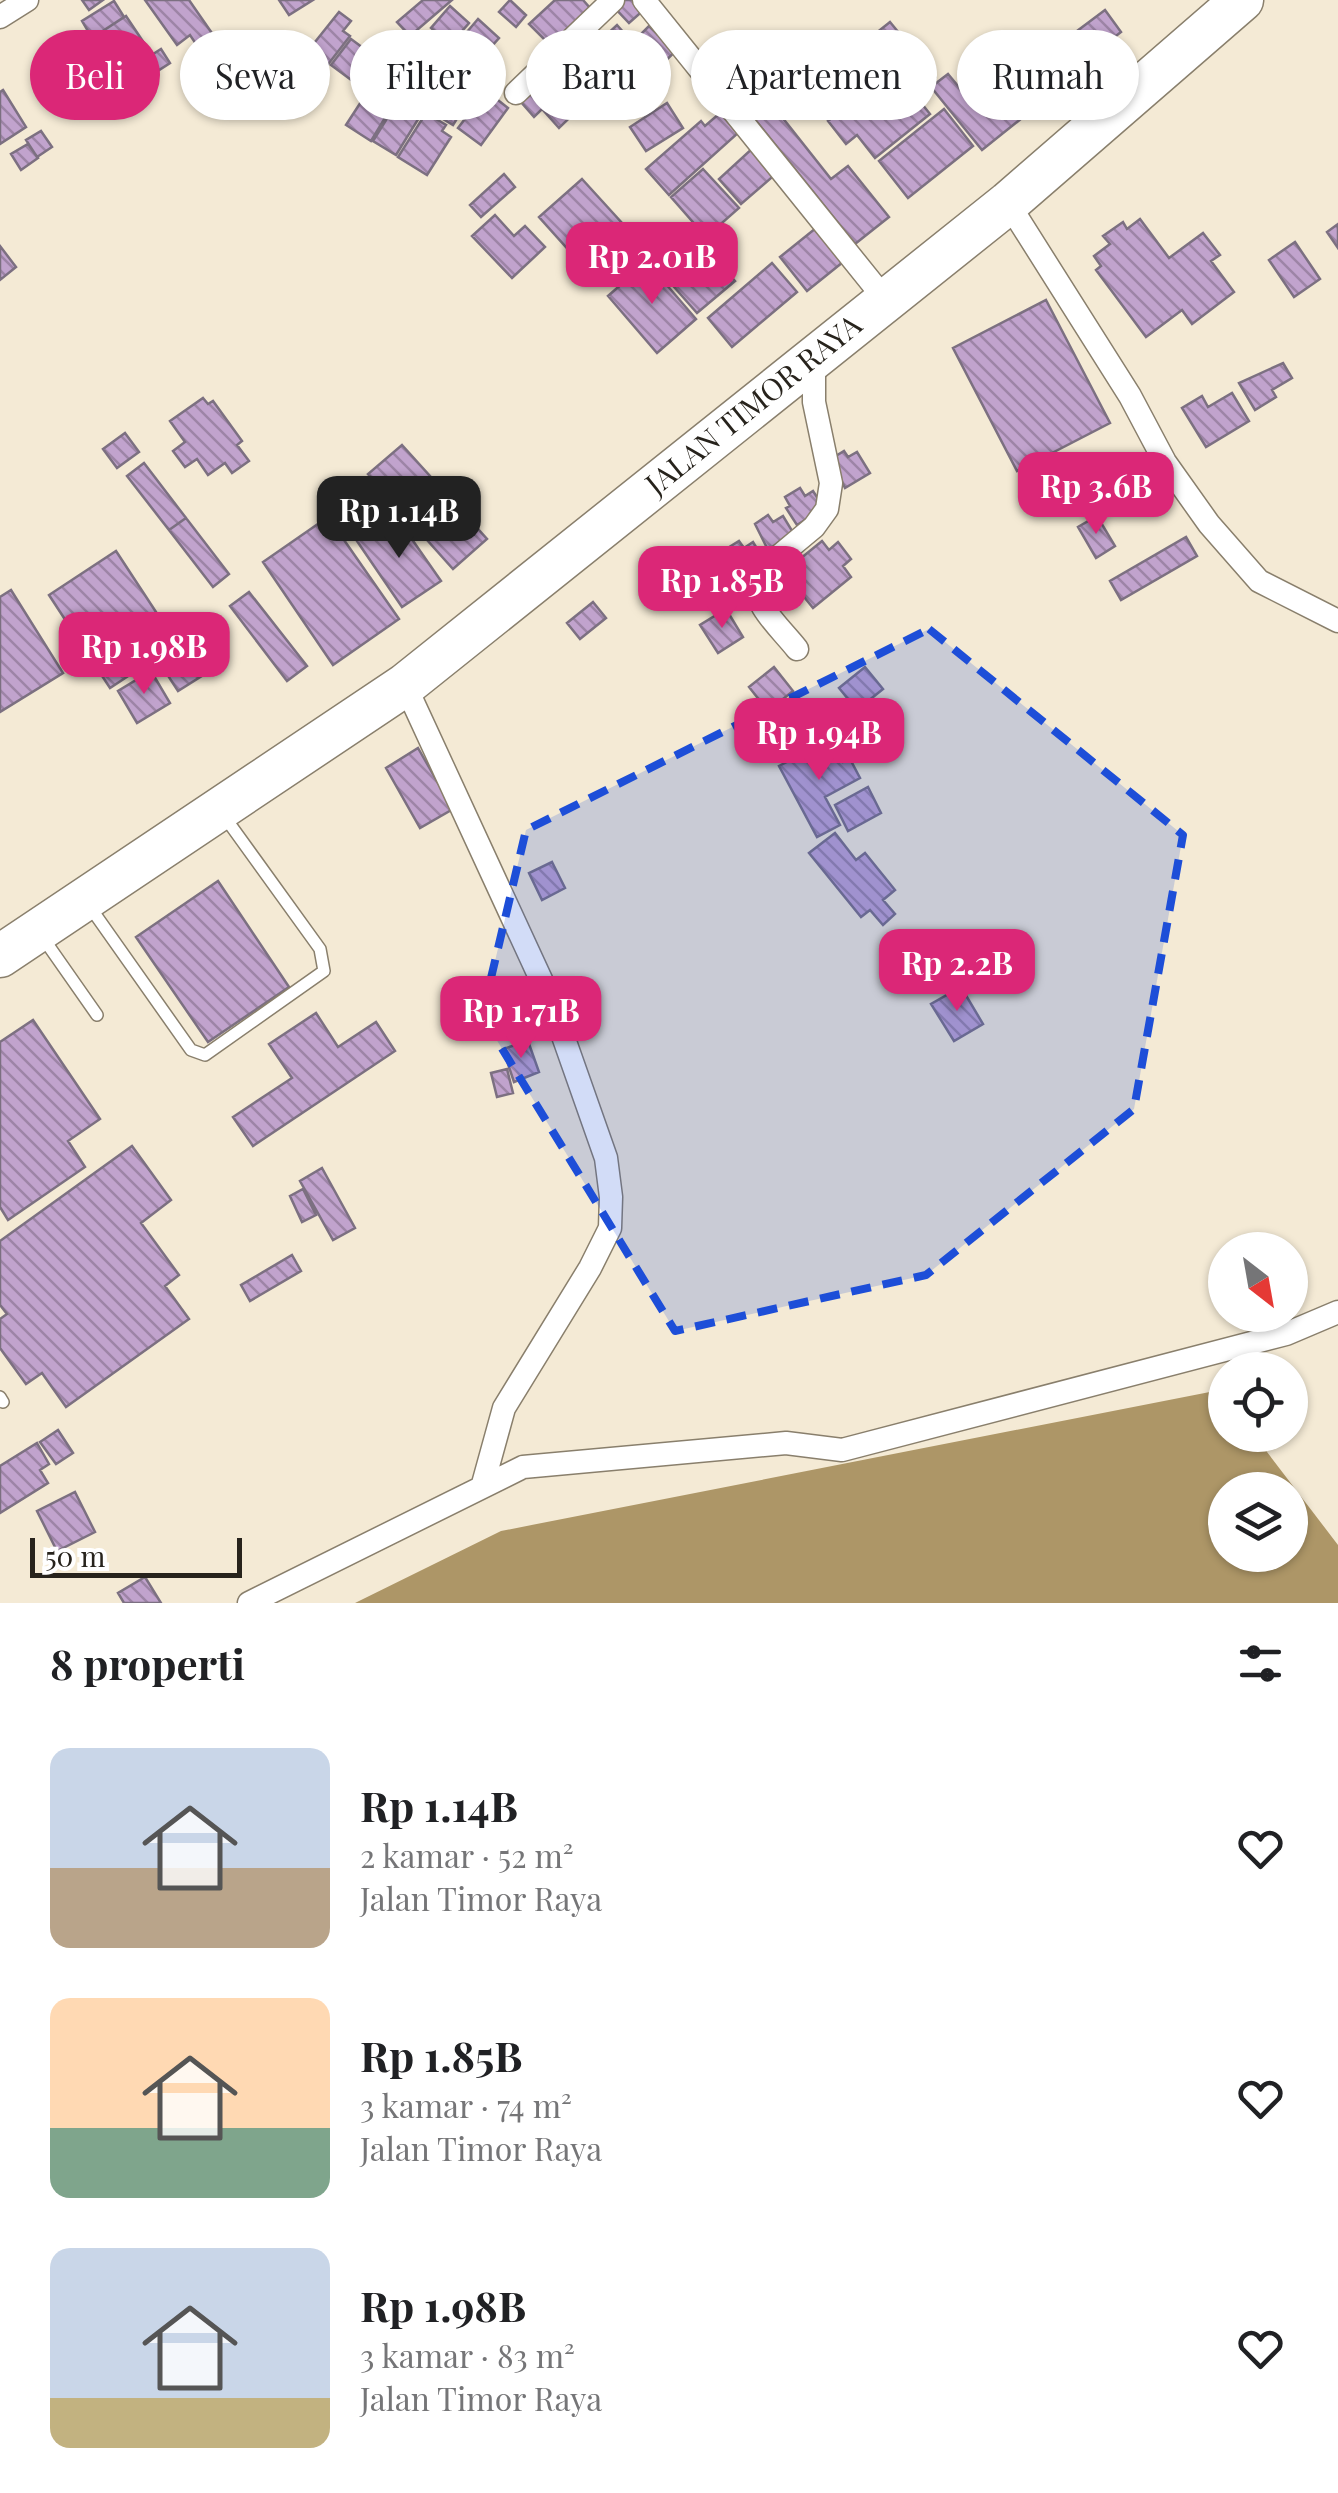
<!DOCTYPE html>
<html lang="id">
<meta charset="utf-8">
<style>
:root{--surface:#fff;--page:#f2f2f2;--text:#202124;--muted:#757577;--accent:#db2777}
body{margin:0;font-family:"Playfair Display",serif;background:var(--page);color:var(--text);height:100vh;display:flex;flex-direction:column;font-size:38px;white-space:nowrap}
*{box-sizing:border-box;margin:0}
p{font-size:32px;color:var(--muted)}
.icon{flex:none;width:55px;height:55px;fill:none;stroke:currentColor;stroke-width:2;stroke-linecap:round;stroke-linejoin:round}
.map{position:relative;height:1603px;overflow:hidden}
.drawer{display:flex;flex-direction:column;background:var(--surface);flex:1}
.drawer>*{flex:none}
.banner{position:absolute;left:30px;top:30px;width:1280px;height:90px;display:flex;gap:20px}
.needle{width:65px;rotate:149deg}
.fabs{position:absolute;left:1208px;top:1232px;display:grid;gap:20px}
.fabs a{display:grid;place-items:center;width:100px;height:100px;border-radius:50%;background:var(--surface);box-shadow:0 2px 8px #0004;font-size:50px}
.scale{position:absolute;left:30px;bottom:25px;width:212px;box-sizing:border-box;padding-left:10px;border:5px solid #27231c;border-top:0;font-size:28px;line-height:35px;white-space:nowrap;color:#27231c;-webkit-text-stroke:8px #fff;paint-order:stroke}
.price{position:absolute;translate:-50% -85px;padding:0 22px;border-radius:20px;background:var(--accent);color:#fff;font-size:32px;line-height:65px;filter:drop-shadow(0 2px 5px #0008)}
.price::after{content:'';position:absolute;left:50%;top:60px;width:30px;height:22px;margin-left:-15px;background:inherit;clip-path:polygon(0 0,100% 0,50% 100%)}
.price.current{background:#222;color:#fff}
ul{padding:0;list-style:none}
li{display:flex;align-items:center;gap:30px;height:250px;padding:0 50px}
li span{display:grid;place-items:center;flex:none;width:280px;height:200px;border-radius:20px;color:#555}
li>.icon{margin-inline-start:auto}
span .icon{width:120px;height:120px;fill:#fffc;stroke-width:1}
li b{font-size:42px}
h2{display:flex;justify-content:space-between;align-items:center;height:120px;padding:0 50px;font-size:42px}
.chip{padding:0 35px;border-radius:45px;background:var(--surface);box-shadow:0 2px 8px #0004;font-size:35px;line-height:90px}
.chip.current{background:var(--accent);color:#fff}
.map>svg:first-child{display:block}
.water{fill:#ad9667;fill-rule:evenodd}
.building{fill:url(#building-back-hatch);stroke:#7c7081;stroke-width:2.5}
.lines{fill:none;stroke-linecap:round;stroke-linejoin:round}
.lane-casing{stroke:#897f6c;stroke-width:14}
.street-casing{stroke:#897f6c;stroke-width:25}
.highway-casing{stroke:#897f6c;stroke-width:45}
.lane{stroke:#fff;stroke-width:11}
.street{stroke:#fff;stroke-width:22}
.highway{stroke:#fff;stroke-width:42}
.marked{fill:#1d4ed8;fill-opacity:0.2;stroke:#1d4ed8;stroke-width:8;stroke-dasharray:20 12;stroke-linejoin:round}
.labels{text-anchor:middle;stroke-width:8;stroke-linejoin:round;paint-order:stroke}
.street-label{font-size:30px;fill:#27231c;stroke:#fff}
</style>
<div class="map">
<svg width="1338" height="1603" viewBox="0 0 1338 1603">
<defs>
<pattern id="building-back-hatch" width="6" height="6" patternUnits="userSpaceOnUse" patternTransform="scale(2.5)"><rect width="6" height="6" fill="#c1a3cd"/><path d="M-1 5l2 2M0 0l6 6M5-1l2 2" fill="none" stroke="#9d84a6"/></pattern>
</defs>
<rect width="100%" height="100%" fill="#f4ead5"/>
<path class="water" d="M1220,1390l5,7v38h29l84,110v58h-983l146,-72zM1225,1490h65v65h-65z"/>
<path class="building" d="M82,0h21l-14,10z
M145,0h44l27,39 -16,11 -10,-15 -13,10z
M279,0h34l-24,15z
M423,0h29l-42,36 -13,-14z
M510,0l16,15 -10,12 -17,-15z
M555,0h28l7,8 -39,38 -22,-22z
M620,0h19l7,8 -17,15 -16,-17z
M114,1l10,16 -32,21 -10,-17z
M450,6l19,17 -19,22 -19,-17z
M1105,10l16,22 -27,21 -17,-22z
M339,12l12,9 -8,10 7,5 -24,31 -19,-15z
M126,16l18,27 -34,22 -18,-27z
M478,19l21,19 -23,26 -21,-18z
M890,22l45,55 -21,17 16,20 -55,44 -18,-23 -11,9 -18,-23 66,-52 -24,-31z
M617,25l14,16 -39,37 -15,-16z
M649,26l8,8 8,-7 17,18 -27,26 -25,-26z
M435,35l32,28 -16,17 -31,-27z
M351,39l27,20 -20,26 -27,-20z
M396,44l25,16 -25,39 -24,-15z
M628,48l25,26 -27,25 -25,-26z
M161,49l9,14 -42,27 -9,-14z
M561,64l31,32 -33,32 -17,-19 -8,8 -13,-15z
M419,67l51,31 -17,27 -28,-17 -29,47 -23,-14z
M987,73l35,45 -40,32 -51,-63 17,-13 15,18z
M751,78l80,101 17,-13 41,51 -34,27 -122,-152z
M370,88l24,15 -23,38 -25,-16z
M3,90l23,37 -26,17v-52z
M494,97l14,11 -27,37 -23,-17 20,-26 9,6z
M667,103l16,25 -37,23 -16,-24z
M944,109l29,37 -65,52 -29,-37z
M426,113l20,12 -4,6 9,6 -24,38 -29,-18z
M720,113l18,20 -69,62 -23,-26 55,-48 4,5z
M41,131l11,16 -15,10 -11,-17z
M28,144l10,14 -17,12 -10,-16z
M755,146l23,26 -37,32 -22,-25z
M703,169l36,39 -33,29 -35,-40z
M504,174l11,13 -34,30 -11,-12z
M582,179l60,66 -43,39 -60,-67z
M495,215l19,21 11,-10 20,21 -33,31 -40,-42z
M1140,219l29,39 34,-25 17,22 -9,6 23,31 -42,32 -10,-14 -36,27 -50,-67 5,-4 -7,-10 16,-12 -7,-8 20,-14 4,7z
M1338,224v24l-11,-16z
M669,228l22,27 -26,23 -23,-27z
M816,228l27,34 -36,29 -27,-34z
M1295,242l25,37 -26,18 -25,-37z
M0,246l16,21 -16,13z
M697,254l11,13 8,-8 19,22 -38,32 -30,-34z
M647,262l49,57 -39,34 -49,-57z
M772,263l25,29 -65,55 -24,-29z
M1046,300l64,123 -93,48 -64,-123z
M1283,363l9,15 -20,12 4,7 -21,13 -16,-27z
M1232,393l17,28 -43,26 -24,-39 20,-12 6,11z
M203,398l5,6 5,-3 29,40 -5,4 12,16 -17,12 -7,-10 -17,12 -11,-16 -12,8 -12,-16 12,-9 -15,-21z
M125,433l14,19 -22,16 -14,-19z
M402,445l85,94 -34,30 -85,-95z
M844,451l4,6 9,-5 13,21 -25,15 -14,-29z
M144,463l42,55 -17,12 -42,-54z
M800,488l5,8 8,-5 11,17 -27,17 -11,-17 4,-2 -5,-9z
M395,515l46,66 -39,26 -45,-66z
M768,515l5,7 10,-6 11,18 -26,16 -13,-26z
M1097,516l18,30 -19,12 -18,-31z
M328,517l71,102 -66,46 -70,-103z
M186,518l43,56 -16,13 -44,-57z
M1186,537l11,19 -76,44 -11,-19z
M739,541l5,7 9,-6 11,18 -27,17 -11,-18 5,-3 -5,-7z
M822,541l7,9 9,-8 13,17 -8,7 8,11 -38,31 -29,-36z
M116,551l61,93 -67,44 -61,-93z
M711,567l4,8 9,-6 11,18 -29,18 -12,-27z
M11,590l52,83 -63,39v-115z
M249,592l58,74 -20,15 -57,-75z
M593,602l13,16 -26,21 -13,-16z
M726,609l17,28 -25,16 -18,-28z
M191,646l17,26 -30,19 -17,-26z
M774,667l19,24 -25,20 -19,-24z
M865,667l18,22 -26,21 -18,-22z
M151,671l19,32 -33,20 -19,-32z
M795,694l22,27 -25,19 -21,-26z
M831,739l12,23 7,-3 10,19 -35,19 15,28 -23,12 -38,-71z
M418,748l35,61 -33,19 -34,-60z
M868,787l13,26 -33,18 -13,-26z
M835,833l21,27 9,-7 30,37 -12,10 12,14 -12,11 -13,-15 -9,7 -52,-64z
M552,862l13,26 -23,12 -13,-27z
M218,881l71,106 -81,55 -72,-105z
M961,987l22,37 -29,17 -23,-37z
M316,1013l22,34 38,-25 19,29 -142,95 -20,-29 59,-39 -23,-34z
M33,1020l67,99 -32,22 17,26 -77,53 -8,-13v-165z
M528,1041l11,31 -25,10 -11,-33z
M507,1069l6,24 -16,4 -6,-24z
M132,1146l39,54 -30,23 38,52 -14,11 24,33 -123,88 -24,-34 -16,11 -26,-36v-29l7,-5 -7,-9v-64z
M322,1168l33,60 -22,12 -33,-59z
M303,1189l13,26 -14,7 -12,-26z
M292,1255l9,16 -51,30 -9,-16z
M58,1430l15,23 -17,11 -16,-22z
M37,1443l12,21 -9,6 8,13 -48,30v-47z
M75,1492l20,40 -38,19 -20,-40z
M145,1577l16,26h-37l-6,-10z"/>
<g class="lines">
<defs>
<path id="lane" d="M90,907l101,143 14,5 119,-84 -4,-22 -96,-133
M41,935l56,80
M0,1397l3,5"/>
<path id="street" d="M644,0l240,298
M0,17l27,-17
M516,93l97,-93
M1008,203l122,193 35,66 44,62 50,57 79,40
M797,649c-18,-23 -44,-43 -42,-73l59,-49 13,-18 4,-26 -17,-81v-46
M405,685l145,314 56,159 5,39 -1,31 -20,40 -86,140 -21,76
M249,1603l274,-136 263,-24 56,7 444,-116 52,-22"/>
<path id="highway" d="M0,956l405,-271 603,-482 234,-203"/>
</defs>
<use href="#lane" class="lane-casing"/>
<use href="#street" class="street-casing"/>
<use href="#highway" class="highway-casing"/>
<use href="#lane" class="lane"/>
<use href="#street" class="street"/>
<use href="#highway" class="highway"/>
</g>
<path class="marked" d="M929,629l254,206 -49,274 -208,166 -251,56 -193,-315 44,-186z"/>
<g class="labels">
<g class="street-label">
<text transform="translate(754 405) rotate(-39)" y="10">JALAN TIMOR RAYA</text>
</g>
</g>
</svg>
<div class="fabs">
<a><svg class="needle" viewBox="-14 -14 28 28"><path d="M0-13l5 13h-10z" fill="#e53935"/><path d="M0 13l5-13h-10z" fill="#757577"/></svg></a>
<a><svg class="icon" aria-label="locate" viewBox="0 0 24 24"><circle cx="12" cy="12" r="6"/><path d="M12 2v4M12 18v4M2 12h4M18 12h4"/></svg></a>
<a><svg class="icon" aria-label="layers" viewBox="0 0 24 24"><path d="M12 4l9 5-9 5-9-5zM3 14l9 5 9-5"/></svg></a>
</div>
<div class="scale">50 m</div>
<b class="price" style="left:652px;top:307px">Rp 2.01B</b>
<b class="price" style="left:1096px;top:537px">Rp 3.6B</b>
<b class="price current" style="left:399px;top:561px">Rp 1.14B</b>
<b class="price" style="left:722px;top:631px">Rp 1.85B</b>
<b class="price" style="left:144px;top:697px">Rp 1.98B</b>
<b class="price" style="left:819px;top:783px">Rp 1.94B</b>
<b class="price" style="left:957px;top:1014px">Rp 2.2B</b>
<b class="price" style="left:521px;top:1061px">Rp 1.71B</b>
<div class="banner">
<a class="chip current">Beli</a>
<a class="chip">Sewa</a>
<a class="chip">Filter</a>
<a class="chip">Baru</a>
<a class="chip">Apartemen</a>
<a class="chip">Rumah</a>
</div>
</div>
<section class="drawer">
<h2>8 properti<svg class="icon" aria-label="filters" viewBox="0 0 24 24"><path d="M4 7h16M4 17h16"/><circle cx="9" cy="7" r="2"/><circle cx="15" cy="17" r="2"/></svg></h2>
<ul>
<li><span style="background:linear-gradient(#c9d6e8 60%,#b9a48a 0)"><svg class="icon" aria-label="home" viewBox="0 0 24 24"><path d="M3 11l9-7 9 7M6 9v11h12V9"/></svg></span><div><b>Rp 1.14B</b><p>2 kamar · 52 m²</p><p>Jalan Timor Raya</p></div><svg class="icon" aria-label="heart" viewBox="0 0 24 24"><path d="M12 20l-8-8c-3-5 5-10 8-4 3-6 11-1 8 4z"/></svg></li>
<li><span style="background:linear-gradient(#ffd9b3 65%,#7fa58c 0)"><svg class="icon" aria-label="home" viewBox="0 0 24 24"><path d="M3 11l9-7 9 7M6 9v11h12V9"/></svg></span><div><b>Rp 1.85B</b><p>3 kamar · 74 m²</p><p>Jalan Timor Raya</p></div><svg class="icon" aria-label="heart" viewBox="0 0 24 24"><path d="M12 20l-8-8c-3-5 5-10 8-4 3-6 11-1 8 4z"/></svg></li>
<li><span style="background:linear-gradient(#c9d6e8 75%,#c2b280 0)"><svg class="icon" aria-label="home" viewBox="0 0 24 24"><path d="M3 11l9-7 9 7M6 9v11h12V9"/></svg></span><div><b>Rp 1.98B</b><p>3 kamar · 83 m²</p><p>Jalan Timor Raya</p></div><svg class="icon" aria-label="heart" viewBox="0 0 24 24"><path d="M12 20l-8-8c-3-5 5-10 8-4 3-6 11-1 8 4z"/></svg></li>
</ul>
</section>
